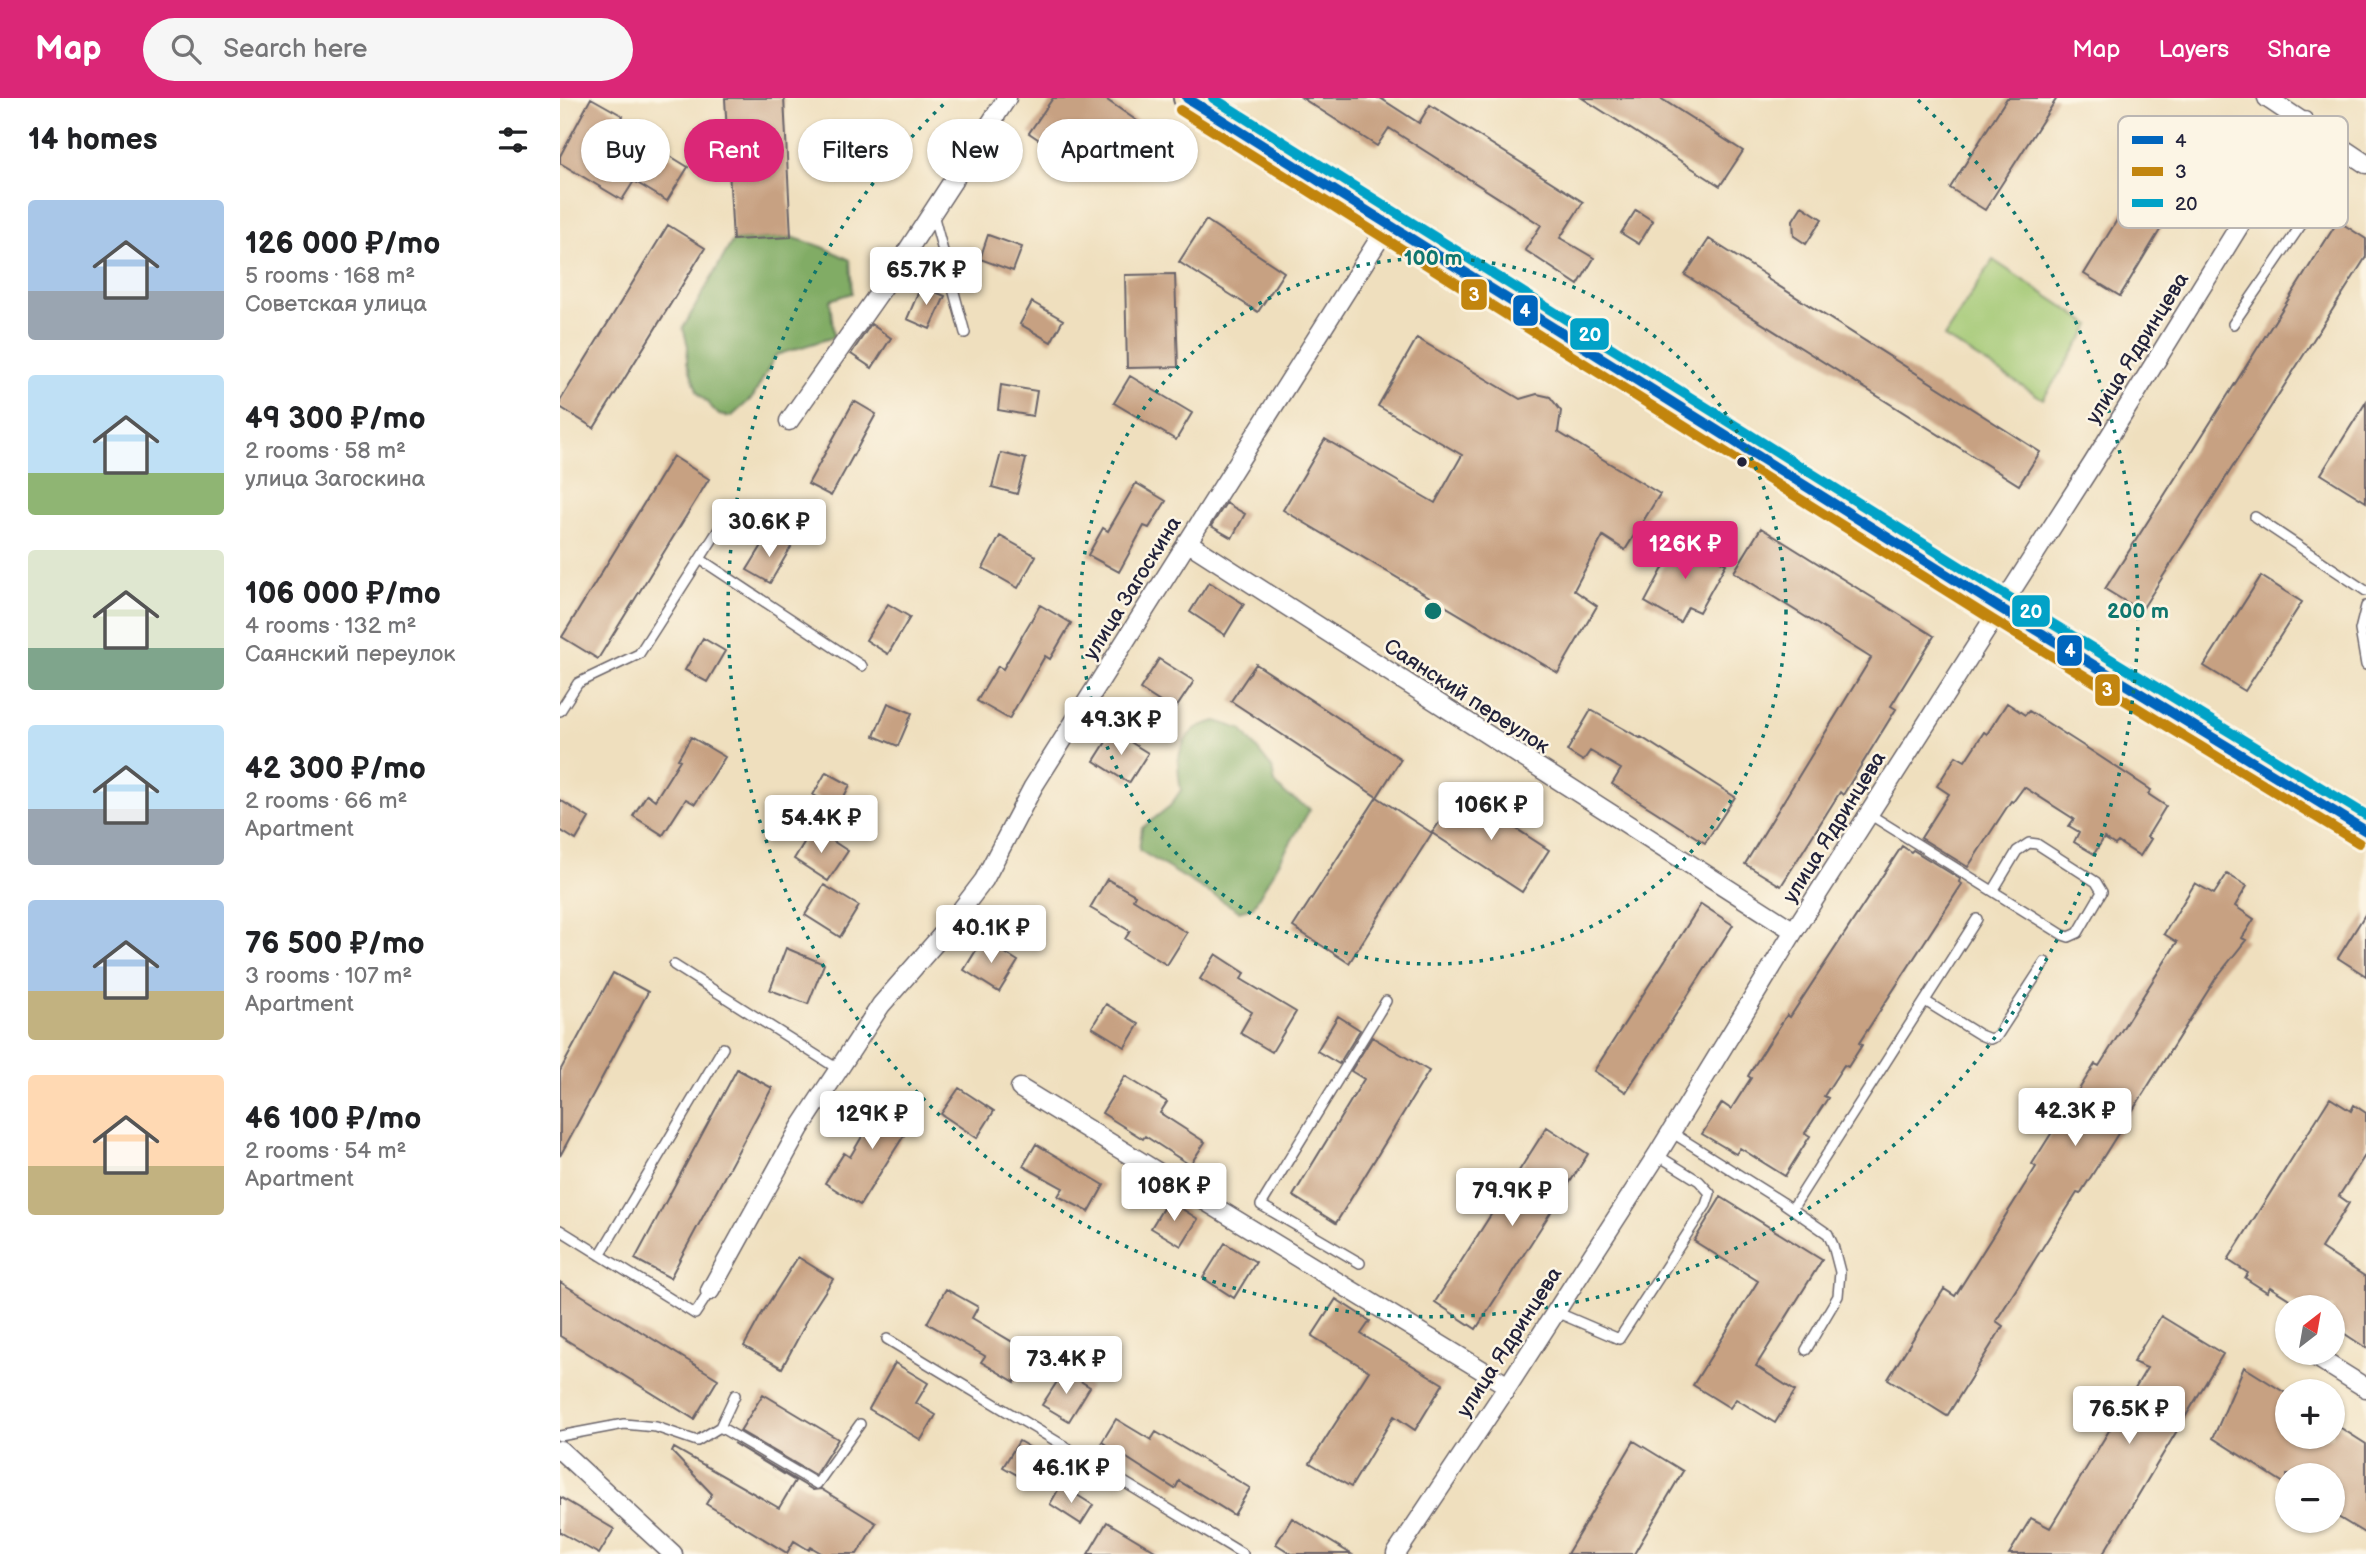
<!DOCTYPE html>
<meta charset="utf-8">
<style>
:root{--surface:#fff;--page:#f6f6f6;--text:#202124;--muted:#757577;--accent:#db2777}
body{margin:0;font-family:"Balsamiq Sans",sans-serif;background:var(--page);color:var(--text);height:100vh;display:flex;flex-direction:column;font-size:26px;white-space:nowrap}
*{box-sizing:border-box;margin:0}
p{font-size:23px;color:var(--muted)}
.icon{flex:none;width:38px;height:38px;fill:none;stroke:currentColor;stroke-width:2;stroke-linecap:round;stroke-linejoin:round}
.map{position:relative;flex:1;overflow:hidden}
.details{display:flex;flex-direction:column;background:var(--surface);width:560px}
.details>*{flex:none}
.hud{position:absolute;left:21px;top:21px;width:665px;height:63px;display:flex;gap:14px}
.needle{width:46px;rotate:31deg}
.tools{position:absolute;left:1715px;top:1197px;display:grid;gap:14px}
.tools a{display:grid;place-items:center;width:70px;height:70px;border-radius:50%;background:var(--surface);box-shadow:0 2px 5px #0004;font-size:35px}
.price{position:absolute;translate:-50% -60px;padding:0 16px;border-radius:7px;background:#fff;color:#222;font-size:23px;line-height:46px;filter:drop-shadow(0 2px 4px #0008)}
.price::after{content:'';position:absolute;left:50%;top:42px;width:21px;height:16px;margin-left:-10px;background:inherit;clip-path:polygon(0 0,100% 0,50% 100%)}
.price.active{background:var(--accent);color:#fff}
ul{padding:0;list-style:none}
li{display:flex;align-items:center;gap:21px;height:175px;padding:0 28px}
li span{display:grid;place-items:center;flex:none;width:196px;height:140px;border-radius:7px;color:#555}
li>.icon{margin-inline-start:auto}
span .icon{width:84px;height:84px;fill:#fffc;stroke-width:1}
li b{font-size:30px}
h2{display:flex;justify-content:space-between;align-items:center;height:84px;padding:0 28px;font-size:30px}
.tag{padding:0 24px;border-radius:32px;background:var(--surface);box-shadow:0 2px 5px #0004;font-size:24px;line-height:63px}
.tag.active{background:var(--accent);color:#fff}
header{display:flex;align-items:center;gap:42px;box-sizing:border-box;height:98px;padding:0 35px;background:var(--accent);color:#fff}
header strong{font-size:33px}
nav{display:flex;gap:38px;margin-inline-start:auto;font-size:24px}
.search{width:490px;height:63px;background:var(--page);display:flex;align-items:center;gap:18px;box-sizing:border-box;padding:0 24px;border-radius:38px;color:var(--muted);font-size:26px}
main{display:flex;flex:1;min-height:0}
.map>svg:first-child{display:block}
.green{fill:#a2c873;stroke:#627557;stroke-width:2}
.forest{fill:#81ac65;stroke:#526750;stroke-width:2}
.building{fill:#c7a182}
.lines{fill:none;stroke-linecap:round;stroke-linejoin:round}
.lane-casing{stroke:#6a6469;stroke-width:12}
.street-casing{stroke:#6a6469;stroke-width:21}
.secondary-casing{stroke:#6a6469;stroke-width:30}
.lane{stroke:#fff;stroke-width:9}
.street{stroke:#fff;stroke-width:18}
.secondary{stroke:#f8e7c3;stroke-width:26}
.bus-1-casing{stroke:#fcf5e5;stroke-width:16}
.bus-2-casing{stroke:#fcf5e5;stroke-width:16}
.bus-3-casing{stroke:#fcf5e5;stroke-width:16}
.bus-1{stroke:#0065bd;stroke-width:10}
.bus-2{stroke:#c2850f;stroke-width:10}
.bus-3{stroke:#02a2c7;stroke-width:10}
.ring{fill:none;stroke:#0f766e;stroke-width:3.5;stroke-dasharray:3.5 7}
.bus-dot{fill:#22223b;stroke:#fcf5e5;stroke-width:2.5}
.labels{text-anchor:middle;stroke-width:5;stroke-linejoin:round;paint-order:stroke}
.street-label{font-size:21px;fill:#22223b;stroke:#fcf5e5}
.key{fill:#fcf5e5;stroke:#bbb6b2;stroke-width:2}
.key-label{font-size:19px;fill:#22223b}
.centre{fill:#0f766e;stroke:#fcf5e5;stroke-width:3.5}
.ring-label{font-size:21px;text-anchor:middle;font-weight:bold;fill:#0f766e;stroke:#fcf5e5;stroke-width:5;stroke-linejoin:round;paint-order:stroke}
.line-badge{stroke:#fcf5e5;stroke-width:2.5}
.badge-label{font-size:19px;text-anchor:middle;font-weight:bold;fill:#fff}
</style>
<header>
<strong>Map</strong>
<div class="search"><svg class="icon" aria-label="search" viewBox="0 0 24 24"><circle cx="10" cy="10" r="6"/><path d="M15 15l6 6"/></svg>Search here</div>
<nav><a>Map</a><a>Layers</a><a>Share</a></nav>
</header>
<main>
<section class="details">
<h2>14 homes<svg class="icon" aria-label="filters" viewBox="0 0 24 24"><path d="M4 7h16M4 17h16"/><circle cx="9" cy="7" r="2"/><circle cx="15" cy="17" r="2"/></svg></h2>
<ul>
<li><span style="background:linear-gradient(#a9c7e8 65%,#9aa5b1 0)"><svg class="icon" aria-label="home" viewBox="0 0 24 24"><path d="M3 11l9-7 9 7M6 9v11h12V9"/></svg></span><div><b>126 000 ₽/mo</b><p>5 rooms · 168 m²</p><p>Советская улица</p></div></li>
<li><span style="background:linear-gradient(#bfe0f5 70%,#8fb573 0)"><svg class="icon" aria-label="home" viewBox="0 0 24 24"><path d="M3 11l9-7 9 7M6 9v11h12V9"/></svg></span><div><b>49 300 ₽/mo</b><p>2 rooms · 58 m²</p><p>улица Загоскина</p></div></li>
<li><span style="background:linear-gradient(#dfe7d0 70%,#7fa58c 0)"><svg class="icon" aria-label="home" viewBox="0 0 24 24"><path d="M3 11l9-7 9 7M6 9v11h12V9"/></svg></span><div><b>106 000 ₽/mo</b><p>4 rooms · 132 m²</p><p>Саянский переулок</p></div></li>
<li><span style="background:linear-gradient(#bfe0f5 60%,#9aa5b1 0)"><svg class="icon" aria-label="home" viewBox="0 0 24 24"><path d="M3 11l9-7 9 7M6 9v11h12V9"/></svg></span><div><b>42 300 ₽/mo</b><p>2 rooms · 66 m²</p><p>Apartment</p></div></li>
<li><span style="background:linear-gradient(#a9c7e8 65%,#c2b280 0)"><svg class="icon" aria-label="home" viewBox="0 0 24 24"><path d="M3 11l9-7 9 7M6 9v11h12V9"/></svg></span><div><b>76 500 ₽/mo</b><p>3 rooms · 107 m²</p><p>Apartment</p></div></li>
<li><span style="background:linear-gradient(#ffd9b3 65%,#c2b280 0)"><svg class="icon" aria-label="home" viewBox="0 0 24 24"><path d="M3 11l9-7 9 7M6 9v11h12V9"/></svg></span><div><b>46 100 ₽/mo</b><p>2 rooms · 54 m²</p><p>Apartment</p></div></li>
</ul>
</section>
<div class="map">
<svg width="1806" height="1456" viewBox="0 0 1806 1456">
<rect width="100%" height="100%" fill="#fcf5e5"/>
<filter id="ink" filterUnits="userSpaceOnUse"><feTurbulence type="fractalNoise" baseFrequency=".0143" numOctaves="2"/><feDisplacementMap in="SourceGraphic" scale="14" xChannelSelector="R" yChannelSelector="G"/><feConvolveMatrix kernelMatrix="1 2 1 2 8 2 1 2 1" color-interpolation-filters="sRGB"/></filter>
<filter id="wash" filterUnits="userSpaceOnUse"><feTurbulence type="fractalNoise" baseFrequency=".00686" numOctaves="4" result="noise"/><feDisplacementMap in="SourceGraphic" scale="28" xChannelSelector="R" yChannelSelector="G"/><feGaussianBlur stdDeviation="1.57" result="paint"/><feColorMatrix in="noise" values="0 0 0 0 0 0 0 0 0 0 0 0 0 0 0 0 0 1.4 0 .05"/><feComposite in="paint" operator="in"/></filter>
<g filter="url(#wash)">
<rect width="100%" height="100%" fill="#efdfbe"/>
<path class="green" d="M1433,162l98,65 -48,74 -99,-62z"/>
<path class="forest" d="M231,139l32,10 27,13 2,33 -22,7 4,37 -58,18 -23,42 -22,20 -12,-2 -21,-22 -11,-31 1,-16 -5,-18 50,-88z
M656,623l25,8 31,39 3,15 9,10 26,16 -57,98 -14,4 -100,-61 3,-22 28,-22 11,-16c-4,-22 -6,-43 13,-60 5,-5 15,-7 22,-9z"/>
<g id="blocks">
<path class="building" d="M31,0l32,18 -5,8 70,43 -21,34 -33,-20 -12,19 -62,-37v-7z
M165,0h59l7,139 -58,3z
M493,0h51l49,34 -27,39 -48,-33 -13,19 -36,-24z
M742,0h78l39,25 11,-18 153,97 -23,36 34,20 -16,27 -53,-35 16,-25 -152,-97 -12,18z
M1022,0h78l83,53 -23,35z
M1447,0h50l-72,112 -35,-22z
M1618,22l36,21 -94,155 -36,-22z
M1242,108l20,13 -16,25 -12,-8 -1,-16z
M1076,112l17,11 -14,23 -18,-11z
M646,122l78,52 -26,40 -79,-50z
M1778,123l28,18v18l-225,354 -36,-22z
M108,127l37,23 -111,180 -34,-21v-6z
M428,137l34,12 -9,24 -33,-12z
M1149,141l58,37 -1,2 274,174 -21,33 -334,-210z
M615,176l3,93 -51,1 -2,-93z
M361,188l24,10 -15,33 -23,-10z
M472,204l31,18 -12,22 -31,-18z
M311,226l20,14 -19,30 -21,-14z
M857,240l103,61 17,-5 13,3 11,14 -3,21 102,62 -35,56 -22,-14 -29,54 23,16 -39,67 -275,-163 42,-71 110,64 27,-48 -84,-49z
M570,278l62,37 -16,27 -62,-37z
M441,287l36,6 -4,25 -35,-6z
M294,303l22,13 -45,82 -23,-12z
M1806,304v100l-45,-28z
M441,355l25,6 -9,35 -25,-7z
M113,358l36,23 -111,180 -36,-22z
M576,385l30,18 -17,27 -5,-2 -25,46 -31,-17 15,-27 5,3z
M666,405l19,11 -13,24 -21,-12z
M1201,430l173,108 -43,70 5,3 -53,86 -3,-3 -59,94 -36,-22 126,-206 -137,-86z
M209,436l22,13 -21,36 -23,-13z
M440,438l36,20 -18,32 -35,-20z
M1119,440l47,26 -27,48 -11,-5 -8,15 -35,-20z
M1701,478l41,26 -57,89 -41,-25z
M649,484l35,22 -19,31 -35,-23z
M328,506l22,13 -22,37 -22,-14z
M480,507l31,18 -21,36 -5,-3 -36,63 -32,-18 21,-35 5,3z
M143,540l22,13 -18,31 -22,-12z
M599,561l35,22 -20,30 -34,-22z
M696,566l145,95 -24,38 -146,-96z
M328,605l24,10 -14,33 -24,-10z
M1447,605l18,12 4,-4 61,39 61,40 -3,4 18,12 -19,31 4,2 -11,17 -22,-14 -3,3 -11,-7 -10,16 -20,-12 5,-10 -10,-6 5,-7 -50,-32 -11,15 -2,-1 -43,66 -47,-29 28,-44 -12,-8 19,-30 9,5 19,-29 3,2z
M1031,612l49,28 1,-1 94,60 -30,46 -93,-59 9,-15 -31,-18 -7,10 -16,-10z
M553,633l35,22 -19,30 -35,-22z
M131,639l34,20 -30,47 -9,-5 -23,36 -30,-19 14,-22 8,6 25,-40 -2,-1z
M266,674l24,13 -12,23 -25,-13z
M900,694l89,58 -27,42 -90,-59z
M817,699l55,36 -83,130 -56,-36z
M0,702l29,18 -13,22 -16,-10z
M253,730l35,23 -20,30 -34,-22z
M1342,748l9,6 2,-2 47,29 -1,3 3,2 -103,159 3,2 -14,22 -4,-2 -20,31 4,2 -23,35 5,3 -25,40 -45,-28 -4,6 -34,-20 20,-31 9,6 20,-31 -3,-2 6,-10 33,-51 3,2z
M1667,776l20,12 -12,20 19,13 -12,19 4,2 -30,38 -136,216 -3,-1 -81,128 7,5 -56,90 -59,-37 56,-90 11,7 81,-129 -4,-3 63,-100 4,2 78,-124 -13,-8 31,-51 19,11z
M547,781l28,16 -2,4 54,34 -20,32 -42,-26 5,-8 -40,-23z
M264,787l35,21 -19,31 -35,-22z
M1141,806l32,21 -107,167 -32,-21z
M1806,815v63l-28,-18z
M423,841l35,22 -19,31 -35,-22z
M226,850l38,16 -16,40 -38,-14z
M656,856l29,19 -4,6 55,33 -24,40 -32,-19 12,-21 -52,-33z
M53,875l35,19 -88,164v-85z
M546,906l33,20 -14,23 -33,-20z
M778,918l22,14 -21,34 -22,-13z
M812,939l57,34 -93,152 -43,-27 71,-117 -13,-8z
M177,971l35,19 -102,190 -35,-19z
M565,978l42,26 -7,11 45,29 -15,23 -45,-29 -2,3 -41,-26z
M399,990l35,23 -17,27 -36,-24z
M327,996l31,19 -58,92 -35,-22 19,-30 6,4z
M1770,1000l21,13 3,-6 12,8v41l-27,42 10,7 -28,45 45,29v71l-33,-22v-19h-31l-32,-20 -3,5 -22,-14 3,-5 -20,-13z
M987,1029l41,27 -112,175 -41,-27z
M476,1046l68,41 -15,27 -31,-16 5,-8 -40,-22z
M1161,1099l101,63 -66,106 39,25 -20,32 -39,-24 -6,9 -37,-23 65,-104 -64,-40z
M608,1102l30,19 -17,27 -30,-18z
M665,1145l31,19 -22,36 -31,-20z
M238,1159l35,22 -29,45 1,1 -23,43 -38,-22 17,-31z
M0,1184l158,97 -24,40 -134,-83z
M386,1191l32,18 -6,11 59,35 -16,29 -34,-20 4,-6 -58,-33z
M776,1201l34,22 -9,13 82,50 -28,46 -21,-14 -43,71 -41,-24 59,-92 -57,-35z
M1601,1218l62,38 -120,200h-94l22,-36 19,10 97,-160 -14,-6z
M335,1265l33,20 -12,20 20,12 -15,25 -52,-31z
M1684,1269l43,27v43h46v-14l33,21v90l-33,-20v-39h-46v10l-74,-47z
M504,1273l26,16 -21,34 -27,-16z
M203,1296l75,45 -23,36 -75,-44z
M556,1321l35,21 5,-8 94,56 -16,27 -55,-34 -4,8 -73,-47z
M459,1343l22,13 -15,26 -23,-13z
M1074,1343l49,30 -49,83h-67z
M173,1345l80,47 8,-1 55,34 -19,31h-34l-12,-7 -2,3 -15,-9 -7,12 -81,-49 6,-10 -40,-42 2,-4 105,60 16,-27z
M501,1387l32,20 -12,19 -31,-20z
M0,1399l54,32 -15,25 -39,-22z
M732,1420l59,36h-59l-16,-10z
M547,1424l53,32h-72z"/>
</g>
</g>
<g filter="url(#ink)">
<use href="#blocks" fill-opacity="0" stroke="#6a6469" stroke-width="2"/>
<g class="lines">
<defs>
<path id="lane" d="M373,116l32,119
M1673,226l117,-170
M1695,419l111,74
M140,461l162,107
M1806,508l-6,24 6,35
M0,613l18,-28 61,-29 80,-125
M1309,716l194,121 6,2 9,-4 24,-41 -6,-10 -59,-38 -8,-1 -12,8 -24,40
M114,867l164,104
M1365,903l55,34 10,4 7,-3 48,-74
M1111,1034l111,70 46,32 5,11 7,27 -2,24 -32,54
M1232,1111l185,-290
M0,1132l135,84 15,-23
M40,1157l123,-207
M800,1165l-99,-58 125,-204
M996,1214l63,27 87,-134 4,-12 -11,-12 -42,-26
M327,1241l356,215
M160,1329l97,57 43,-60
M0,1338l64,-12 32,3 41,14 23,-14 15,-32"/>
<path id="street" d="M1707,0l99,66
M229,323l100,-142 118,-181
M627,444l607,389
M460,990l488,298
M150,1193l90,-163 81,-123 61,-70 42,-55 49,-93 355,-562
M1750,1255l56,35
M0,1352l113,104
M836,1456l112,-168 149,-231 137,-224 299,-468 211,-342"/>
<path id="secondary" d="M627,0l813,510 366,223"/>
</defs>
<use href="#lane" class="lane-casing"/>
<use href="#street" class="street-casing"/>
<use href="#secondary" class="secondary-casing"/>
<use href="#lane" class="lane"/>
<use href="#street" class="street"/>
<use href="#secondary" class="secondary"/>
<defs>
<path id="bus-1" d="M627,0l813,510 366,223"/>
<path id="bus-2" d="M620,12l813,510 366,223"/>
<path id="bus-3" d="M653,0l794,498 359,219"/>
</defs>
<use href="#bus-1" class="bus-1-casing"/>
<use href="#bus-2" class="bus-2-casing"/>
<use href="#bus-3" class="bus-3-casing"/>
<use href="#bus-1" class="bus-1"/>
<use href="#bus-2" class="bus-2"/>
<use href="#bus-3" class="bus-3"/>
</g>
</g>
<g class="ring">
<circle cx="873" cy="513" r="353"/>
<path d="M1358 2A705 705 0 1 1 388 2"/>
</g>
<circle class="bus-dot" cx="1182" cy="364" r="6"/>
<g class="labels">
<g class="street-label">
<text transform="translate(1577 250) rotate(-58)" y="7">улица Ядринцева</text>
<text transform="translate(572 490) rotate(-58)" y="7">улица Загоскина</text>
<text transform="translate(907 598) rotate(33)" y="7">Саянский переулок</text>
<text transform="translate(1274 729) rotate(-58)" y="7">улица Ядринцева</text>
<text transform="translate(949 1244) rotate(-57)" y="7">улица Ядринцева</text>
</g>
</g>
<rect x="1558" y="18" width="230" height="112" rx="10" class="key"/>
<rect x="1572" y="38" width="31" height="8" fill="#0065bd"/>
<rect x="1572" y="69" width="31" height="9" fill="#c2850f"/>
<rect x="1572" y="101" width="31" height="8" fill="#02a2c7"/>
<g class="key-label">
<text x="1615" y="49">4</text>
<text x="1615" y="80">3</text>
<text x="1615" y="112">20</text>
</g>
<circle cx="873" cy="513" r="10" class="centre"/>
<g class="ring-label">
<text x="873" y="167">100 m</text>
<text x="1578" y="520">200 m</text>
</g>
<g class="line-badge">
<rect x="900" y="180" width="28" height="33" rx="7" fill="#c2850f"/>
<rect x="952" y="196" width="27" height="33" rx="7" fill="#0065bd"/>
<rect x="1009" y="219" width="41" height="34" rx="7" fill="#02a2c7"/>
<rect x="1451" y="496" width="40" height="34" rx="7" fill="#02a2c7"/>
<rect x="1496" y="536" width="27" height="33" rx="7" fill="#0065bd"/>
<rect x="1534" y="575" width="27" height="34" rx="7" fill="#c2850f"/>
</g>
<g class="badge-label">
<text x="914" y="203">3</text>
<text x="965" y="219">4</text>
<text x="1030" y="243">20</text>
<text x="1471" y="520">20</text>
<text x="1510" y="559">4</text>
<text x="1547" y="598">3</text>
</g>
</svg>
<div class="tools">
<a><svg class="needle" viewBox="-14 -14 28 28"><path d="M0-13l5 13h-10z" fill="#e53935"/><path d="M0 13l5-13h-10z" fill="#757577"/></svg></a>
<a>+</a>
<a>−</a>
</div>
<b class="price" style="left:366px;top:209px">65.7K ₽</b>
<b class="price" style="left:209px;top:461px">30.6K ₽</b>
<b class="price active" style="left:1125px;top:483px">126K ₽</b>
<b class="price" style="left:561px;top:659px">49.3K ₽</b>
<b class="price" style="left:931px;top:744px">106K ₽</b>
<b class="price" style="left:261px;top:757px">54.4K ₽</b>
<b class="price" style="left:431px;top:867px">40.1K ₽</b>
<b class="price" style="left:1515px;top:1050px">42.3K ₽</b>
<b class="price" style="left:312px;top:1053px">129K ₽</b>
<b class="price" style="left:614px;top:1125px">108K ₽</b>
<b class="price" style="left:952px;top:1130px">79.9K ₽</b>
<b class="price" style="left:506px;top:1298px">73.4K ₽</b>
<b class="price" style="left:1569px;top:1348px">76.5K ₽</b>
<b class="price" style="left:511px;top:1407px">46.1K ₽</b>
<div class="hud">
<a class="tag">Buy</a>
<a class="tag active">Rent</a>
<a class="tag">Filters</a>
<a class="tag">New</a>
<a class="tag">Apartment</a>
</div>
</div>
</main>
